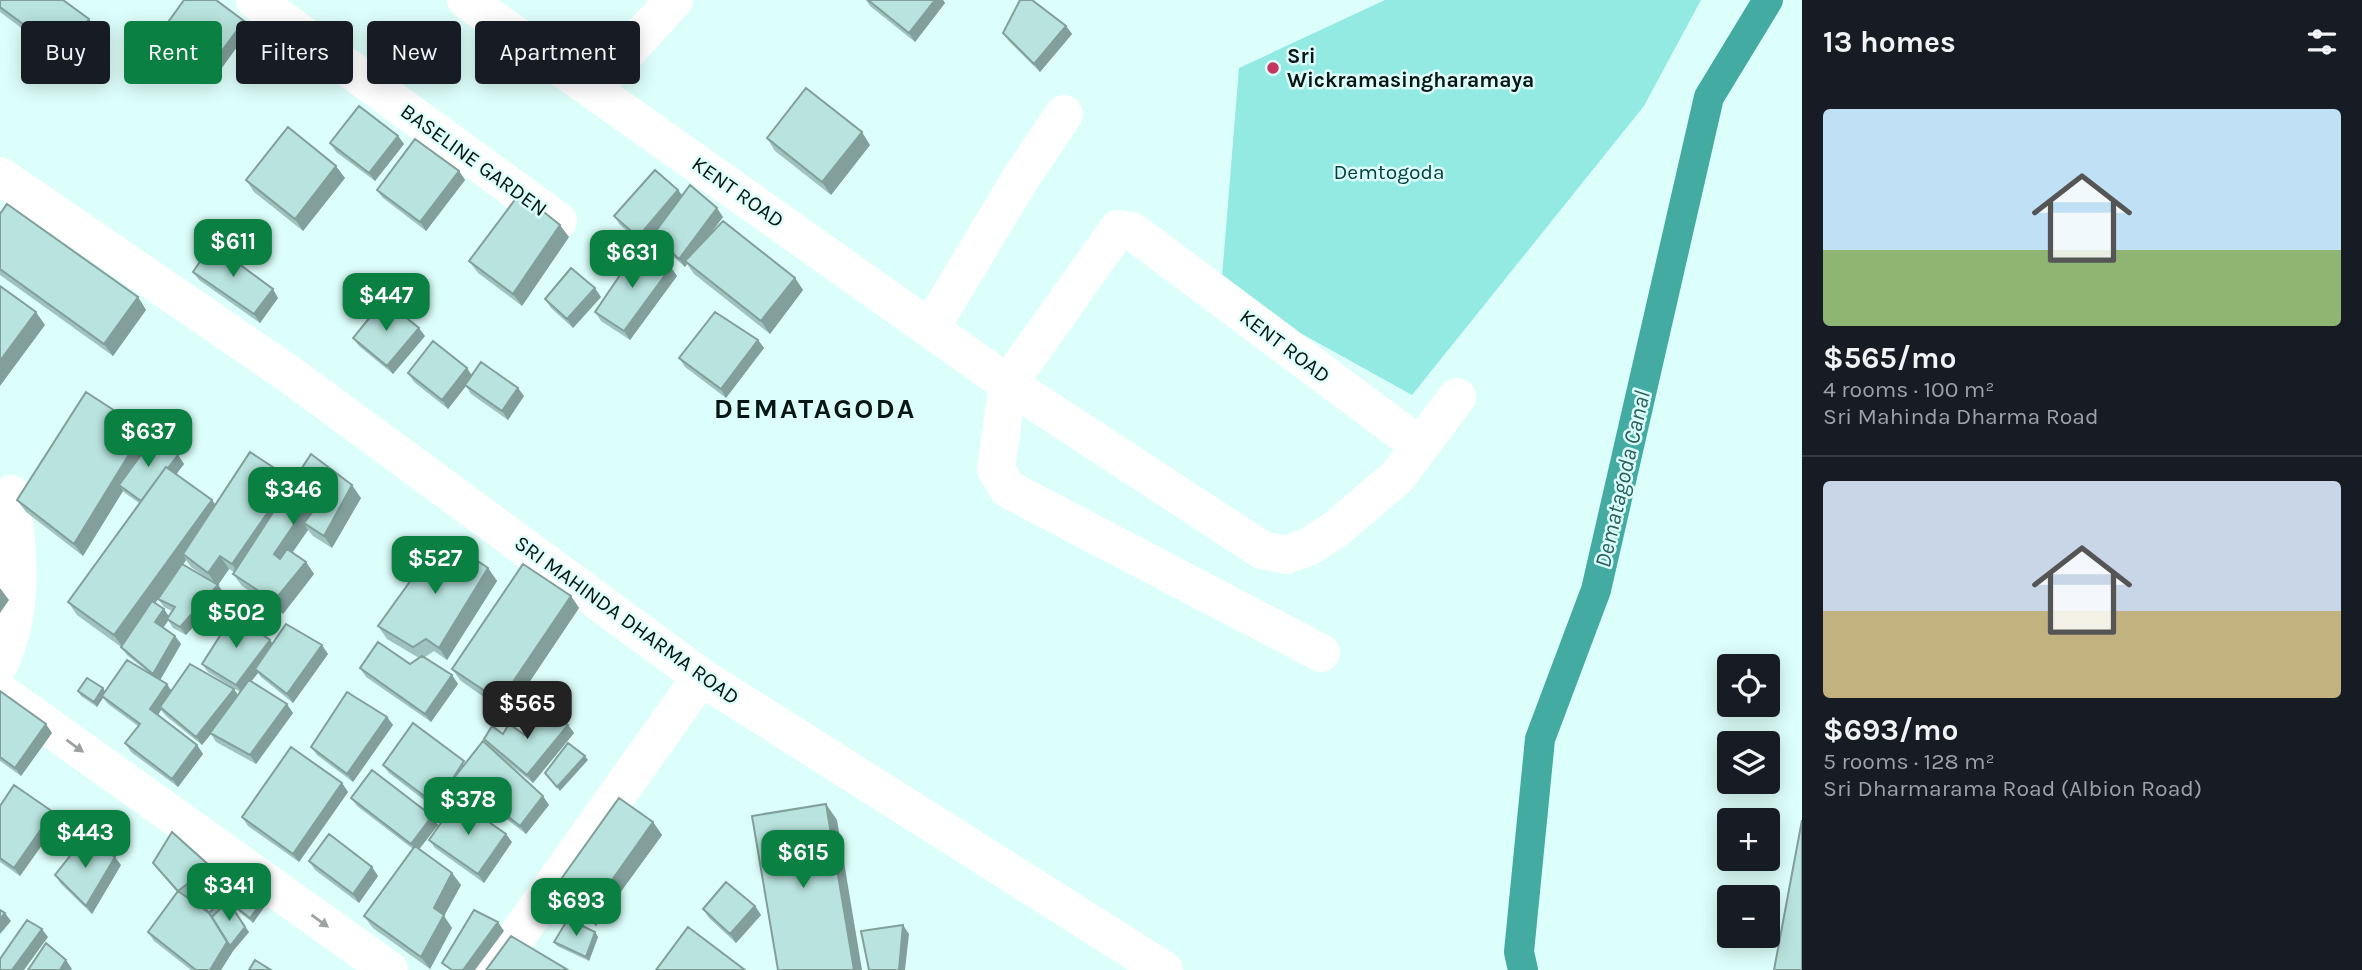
<!DOCTYPE html>
<meta charset="utf-8">
<style>
:root{--surface:#171b24;--page:#242831;--text:#f1f3f6;--muted:#9ea1a6;--line:#363941;--accent:#0b8043}
body{margin:0;font-family:Karla,sans-serif;background:var(--page);color:var(--text);height:100vh;display:flex;flex-direction:column;font-size:26px;white-space:nowrap}
*{box-sizing:border-box;margin:0}
p{font-size:23px;color:var(--muted)}
.icon{flex:none;width:38px;height:38px;fill:none;stroke:currentColor;stroke-width:2;stroke-linecap:round;stroke-linejoin:round}
.map{position:relative;flex:1;overflow:hidden}
.side{display:flex;flex-direction:column;background:var(--surface);width:560px}
.side>*{flex:none}
.banner{position:absolute;left:21px;top:21px;width:665px;height:63px;display:flex;gap:14px}
.tools{position:absolute;left:1717px;top:654px;display:grid;gap:14px}
.tools a{display:grid;place-items:center;width:63px;height:63px;border-radius:7px;background:var(--surface);box-shadow:0 4px 18px #0003;font-size:35px}
.price{position:absolute;translate:-50% -60px;padding:0 16px;border-radius:14px;background:var(--accent);color:#fff;font-size:23px;line-height:46px;filter:drop-shadow(0 2px 4px #0008)}
.price::after{content:'';position:absolute;left:50%;top:42px;width:21px;height:16px;margin-left:-10px;background:inherit;clip-path:polygon(0 0,100% 0,50% 100%)}
.price.active{background:#222;color:#fff}
ul{padding:0;list-style:none}
li{display:grid;align-content:center;gap:14px;height:371px;padding:0 21px}
li+li{border-top:2px solid var(--line)}
li span{display:grid;place-items:center;height:217px;border-radius:7px;color:#555}
li>.icon{margin-inline-start:auto}
span .icon{width:126px;height:126px;fill:#fffc;stroke-width:1}
li b{font-size:30px}
h2{display:flex;justify-content:space-between;align-items:center;height:84px;padding:0 21px;font-size:30px}
.pill{padding:0 24px;border-radius:7px;background:var(--surface);box-shadow:0 4px 18px #0003;font-size:24px;line-height:63px}
.pill.active{background:var(--accent);color:#fff}
main{display:flex;flex:1;min-height:0}
.map>svg:first-child{display:block}
.park{fill:#92eae2}
.lines{fill:none;stroke-linecap:round;stroke-linejoin:round}
.canal{stroke:#44aba3;stroke-width:30}
.minor{stroke:#fff;stroke-width:38}
.major{stroke:#fff;stroke-width:38}
.wall{fill:#9fc3bf;fill-rule:evenodd}
.shaded-wall{fill:#829f9b}
.building{fill:#b9e3de;stroke:#829f9b;stroke-width:2;fill-rule:evenodd}
.oneway{fill:#9ba2a1}
.poi-dot{fill:#c53660;stroke:#ddfffb;stroke-width:2.5}
.labels{text-anchor:middle;stroke-width:5;stroke-linejoin:round;paint-order:stroke}
.poi-label{font-size:21px;font-weight:bold;fill:#061614;stroke:#ddfffb;text-anchor:start}
.street-label{font-size:21px;fill:#061614;stroke:#ddfffb}
.park-label{font-size:21px;fill:#00413d;stroke:#ddfffb}
.water-label{font-size:23px;font-style:italic;fill:#275f5b;stroke:#ddfffb}
.district-label{font-size:28px;font-weight:bold;letter-spacing:2px;fill:#061614;stroke:#ddfffb}
</style>
<main>
<div class="map">
<svg width="1802" height="970" viewBox="0 0 1802 970">
<rect width="100%" height="100%" fill="#ddfffb"/>
<path class="park" d="M1385,0h316l-57,106 -232,289 -191,-106 18,-221z"/>
<g class="lines">
<path class="canal" d="M1523,970l-4,-18 21,-213 56,-149 113,-493 59,-97"/>
<path class="minor" d="M255,0l303,221
M466,0l542,384 254,166 24,5 24,-9 26,-17 61,-52 60,-80
M593,89l81,-89
M0,176l289,198 412,303 463,293
M930,329l92,-153 42,-62
M1321,653l-313,-164 -12,-20 12,-85 110,-155 14,2 268,200
M0,663c25,-58 18,-108 11,-169
M493,970l208,-293"/>
<path class="major" d="M0,692l389,278"/>
</g>
<path class="wall" d="M0,0l98,32 -26,34 -72,-54z
M866,0h77l2,3 -30,39 -45,-36z
M244,21l6,8 -29,40 -49,-36 -6,-8z
M1066,26l6,8 -32,38 -31,-31 -6,-8z
M398,136l6,8 -29,37 -39,-29 -6,-9z
M767,138l103,7 -39,50 -56,-44z
M459,171l6,9 -39,51 -43,-33 -6,-8z
M345,178l-42,53 -49,-39 -8,-12z
M678,190l5,6 40,21 -16,21 88,40 8,12 -33,44 -76,-60 -7,-10 -2,3 -26,-23 -6,-9 6,-8 -15,18 -24,-20 -6,-9z
M0,214l138,83 8,13 -33,46 -113,-81z
M569,237l-47,69 -44,-33 -9,-12z
M193,272l85,26 -18,25 -61,-43z
M677,276l-47,64 -29,-19 -6,-9z
M601,297l-28,31 -22,-20 -6,-9z
M425,336l-32,38 -34,-28 -6,-8z
M758,340l6,8 -38,50 -41,-31 -6,-9z
M408,373l64,2 52,21 -16,24 -37,-26 -5,-8 -18,23 -34,-27z
M151,440l27,15 6,9 -8,10 39,31 76,-26 2,3 68,16 -29,50 -19,-12 -5,-6 -16,23 14,9 8,12 -31,40 -41,-28 -9,-12 1,-2 -5,-3 -11,16 6,8 -38,42 -13,-7 -5,-8 -5,7 12,9 6,8 -21,36 11,11 63,-2 4,6 2,-3 -32,-20 -6,-8 68,-24 2,3 56,11 -35,49 -32,-26 -3,-4 -7,8 42,32 -37,51 -40,-22 -5,-8 -9,11 -36,-29 -5,-6 -3,5 39,30 6,9 -25,33 -47,-35 -6,-9 13,-17 -30,-22 -5,-6 -6,9 -16,-11 -3,-5h27l43,-19 -21,-17 -6,-8 -44,-32 -9,-13 71,-99 -14,-10 -2,-2 -40,65 -57,-44 -9,-12zM186,560l5,7 16,11 -24,-13zM158,599l6,8 8,4 -3,6 -14,-14z
M488,568l9,13 -50,79 -13,-9 -9,6 27,18 6,9 -27,38 -65,-45 -6,-9 50,-4 9,-6 -32,-19 -9,-13z
M571,596l8,12 -71,106 -47,-33 -9,-12z
M0,691l52,42 -31,43 -21,-15z
M387,717l6,8 -40,57 -36,-27 -6,-8z
M568,725l6,8 -41,50 -43,-35 -6,-9 19,-5 22,1z
M465,764l84,41 -23,29 -51,-39 -8,10 -14,-11 -12,19 -52,-40 -6,-8z
M342,783l6,9 -49,70 -51,-36 -6,-9z
M351,798l81,18 6,9 -19,24 33,24 9,12 -17,31 8,12 -22,41 -57,-41 -9,-12 49,-67 -56,-43z
M0,806l53,6 6,9 -39,55 -20,-14z
M653,822l9,13 -66,91 -34,-24 -8,-13z
M429,840l83,2 -28,41 -49,-35z
M309,861l63,6 6,9 -19,27 -44,-33z
M153,863l58,4 34,10 3,4 19,14 3,4 -17,24 -22,-18 18,27 -16,19 -12,19h-30l-37,-29 -6,-9 29,-40 -18,-21zM193,893l14,19 -20,-15z
M121,865l-29,49 -31,-30 -6,-9z
M755,906l6,9 -25,28 -27,-25 -6,-9z
M595,932l3,5 -9,24 -32,-15 -3,-4z"/>
<path class="shaded-wall" d="M935,0h8l2,3 -30,39 -6,-9z
M89,19l9,13 -26,34 -8,-12z
M244,21l6,8 -29,40 -6,-9z
M1066,26l6,8 -32,38 -6,-8z
M862,132l8,13 -39,50 -9,-13z
M398,136l6,8 -29,37 -6,-8z
M336,166l9,12 -42,53 -8,-12z
M459,171l6,9 -39,51 -6,-9z
M678,190l6,8 -40,47 -6,-8z
M717,208l6,9 -35,46 -3,-2 2,3 -2,3 -6,-8z
M560,225l9,12 -47,69 -9,-12z
M671,267l6,9 -47,64 -6,-9z
M795,278l8,12 -33,44 -9,-13z
M595,288l6,9 -28,31 -6,-9z
M273,289l5,9 -18,25 -6,-9z
M138,297l8,13 -33,46 -9,-12z
M36,312l9,13 -45,61v-25z
M419,328l6,8 -32,38 -6,-8z
M758,340l6,8 -38,50 -5,-9z
M467,368l6,9 -25,32 -6,-9z
M518,388l6,8 -16,24 -6,-9z
M144,430l9,12 -34,43 4,6 -40,65 -9,-12z
M178,455l6,9 -35,47 -6,-9z
M291,479l9,13 -59,85 -9,-13z
M352,485l9,13 -29,50 -8,-12z
M212,500l9,12 -38,42 3,6 -63,88 -9,-13z
M306,507l9,13 -11,3 4,7 -25,36 -9,-12z
M220,556l9,13 -11,16 6,8 -38,42 -6,-8 37,-41 -9,-13z
M306,562l8,12 -31,40 -9,-13z
M488,568l9,13 -50,79 -8,-12z
M0,588l9,12 -9,13z
M571,596l8,12 -71,106 -8,-13z
M164,609l6,9 -9,13 -6,-9z
M175,636l6,8 -22,38 -6,-8z
M270,640l6,8 -21,21 3,4 -16,20 -6,-8z
M322,645l6,9 -35,49 -6,-9z
M452,675l6,9 -27,38 -6,-8z
M167,684l6,9 -13,14 1,3 -5,8 -6,-9z
M103,688l3,5 -9,14 -3,-5z
M234,689l6,9 -38,47 -6,-8z
M287,704l6,9 -37,51 -6,-9z
M387,717l6,8 -40,57 -6,-8z
M46,724l6,9 -31,43 -6,-8z
M568,725l6,8 -41,50 -6,-8z
M197,745l6,9 -25,33 -6,-8z
M585,756l3,4 -28,31 -3,-4z
M342,783l6,9 -49,70 -6,-8z
M447,786l6,8 -12,19 -6,-9z
M469,786l6,9 -8,10 -6,-9z
M543,796l6,9 -23,29 -6,-8z
M826,804l11,16 25,150h-8z
M53,812l6,9 -39,55 -6,-8z
M432,816l6,9 -21,27 -6,-8z
M653,822l9,13 -66,91 -8,-12z
M506,834l6,8 -28,41 -6,-9z
M115,857l6,8 -29,49 -6,-8z
M372,867l6,9 -19,27 -6,-9z
M452,873l9,12 -17,31 8,12 -22,41 -9,-12 13,-49z
M267,895l3,4 -17,24 -3,-5z
M755,906l6,9 -25,28 -6,-9z
M5,913l6,8 -11,13v-15z
M215,922l30,5 4,5 -16,19 -12,19h-11z
M498,922l6,9 -29,39h-12z
M903,925l6,9 -4,36h-6z
M42,929l6,8 -24,33h-12z
M595,932l3,5 -9,24 -3,-4z
M66,960l6,9 -1,1h-11z"/>
<path class="building" d="M0,0h63l26,19 -25,35 -64,-47z
M184,0h32l28,21 -29,39 -49,-35z
M868,0h67l-26,33z
M1020,0h12l34,26 -32,38 -31,-31z
M806,88l56,44 -40,50 -55,-44z
M359,106l39,30 -29,37 -39,-30z
M288,127l48,39 -41,53 -49,-39z
M415,139l44,32 -39,51 -43,-32z
M655,170l23,20 -40,47 -24,-21z
M690,185l27,23 -38,51 -26,-24z
M520,193l40,32 -47,69 -44,-33z
M7,204l131,93 -34,47 -104,-75v-55z
M723,221l72,57 -34,43 -76,-60z
M212,244l61,45 -19,25 -61,-42z
M637,250l34,17 -47,64 -29,-19z
M571,268l24,20 -28,31 -22,-20z
M0,286l36,26 -36,49z
M384,300l35,28 -32,38 -34,-28z
M715,312l43,28 -37,49 -42,-31z
M433,341l34,27 -25,32 -34,-27z
M481,362l37,26 -16,23 -37,-26z
M86,392l58,38 -70,114 -57,-44z
M154,437l24,18 -10,13 -2,-1 -25,34 -22,-16z
M250,452l41,27 -59,85 -12,-8 -12,17 -25,-19z
M311,454l41,31 -28,51 -20,-13 9,-12 -7,-4 -32,47 6,5 7,-10 19,13 -32,39 -41,-27z
M166,467l46,33 -98,135 -46,-33z
M442,537l46,31 -49,80 -13,-9 -13,8 -35,-21z
M182,564l36,21 -38,42 -13,-8 8,-12 -17,-8z
M523,564l48,32 -71,105 -48,-32z
M152,601l12,8 -9,13 20,14 -22,38 -32,-27z
M234,614l36,26 -34,45 -34,-21z
M286,624l36,21 -35,49 -32,-25z
M378,642l32,22 12,-8 30,19 -27,39 -65,-46z
M127,660l40,24 -17,25 47,36 -25,34 -47,-36 15,-19 -38,-28z
M190,664l44,25 -38,48 -36,-30z
M87,678l16,10 -9,14 -16,-11z
M249,680l38,24 -37,51 -40,-22z
M0,691l46,33 -31,44 -15,-11z
M347,692l40,25 -40,57 -36,-27z
M541,710l27,15 -41,50 -43,-36 8,-13 11,8 6,-10 16,11z
M413,723l51,38 -14,22 33,-42 60,55 -23,30 -51,-40 -8,10 -14,-10 -12,18 -52,-39z
M568,743l17,13 -28,31 -12,-14z
M291,747l51,36 -49,71 -51,-37z
M372,770l60,46 -21,28 -60,-46z
M14,785l39,27 -39,56 -14,-10v-52z
M619,798l34,24 -65,92 -34,-25z
M457,800l49,34 -28,40 -49,-34z
M826,804l28,166h-76l-26,-154z
M1802,820v150h-28z
M172,832l39,35 34,10 -36,36 18,29 -17,28h-14l-48,-38 30,-41 -25,-28zM194,879l-6,7 21,27 -31,-22z
M329,834l43,33 -19,27 -44,-33z
M85,837l30,20 -29,49 -31,-31z
M415,846l37,27 -18,35 10,7 -23,42 -57,-41z
M248,881l19,14 -17,23 -22,-17z
M726,882l29,24 -25,28 -27,-25z
M228,901l17,26 -15,19 -18,-29z
M0,910l5,3 -5,6z
M474,910l24,12 -35,48h-11l-10,-7z
M568,919l27,13 -9,25 -32,-15z
M27,920l15,9 -30,41h-12v-11z
M903,925l-4,45h-30l-8,-39z
M688,927l57,43h-89z
M511,936l57,34h-82z
M46,943l20,17 -6,10h-32z
M255,960l16,10h-22z"/>
<defs><path id="oneway-solid" d="M-6-.8H1V-3.2L6.5 0L1 3.2V.8H-6Z" transform="scale(1.75)"/></defs>
<g class="oneway">
<use href="#oneway-solid" transform="translate(75 746) rotate(36)"/>
<use href="#oneway-solid" transform="translate(320 921) rotate(36)"/>
</g>
<circle class="poi-dot" cx="1273" cy="68" r="7"/>
<g class="labels">
<g class="poi-label">
<text x="1287" y="63">Sri<tspan x="1287" dy="24">Wickramasingharamaya</tspan></text>
</g>
<g class="street-label">
<text transform="translate(474 160) rotate(36)" y="7">BASELINE GARDEN</text>
<text transform="translate(738 192) rotate(35)" y="7">KENT ROAD</text>
<text transform="translate(1285 346) rotate(37)" y="7">KENT ROAD</text>
<text transform="translate(627 620) rotate(36)" y="7">SRI MAHINDA DHARMA ROAD</text>
</g>
<g class="park-label">
<text x="1389" y="179">Demtogoda</text>
</g>
<g class="water-label">
<text transform="translate(1622 479) rotate(-77)" y="8">Dematagoda Canal</text>
</g>
<g class="district-label">
<text x="815" y="418">DEMATAGODA</text>
</g>
</g>
</svg>
<div class="tools">
<a><svg class="icon" aria-label="locate" viewBox="0 0 24 24"><circle cx="12" cy="12" r="6"/><path d="M12 2v4M12 18v4M2 12h4M18 12h4"/></svg></a>
<a><svg class="icon" aria-label="layers" viewBox="0 0 24 24"><path d="M12 4l9 5-9 5-9-5zM3 14l9 5 9-5"/></svg></a>
<a>+</a>
<a>−</a>
</div>
<b class="price" style="left:233px;top:279px">$611</b>
<b class="price" style="left:632px;top:290px">$631</b>
<b class="price" style="left:386px;top:333px">$447</b>
<b class="price" style="left:148px;top:469px">$637</b>
<b class="price" style="left:293px;top:527px">$346</b>
<b class="price" style="left:435px;top:596px">$527</b>
<b class="price" style="left:236px;top:650px">$502</b>
<b class="price active" style="left:527px;top:741px">$565</b>
<b class="price" style="left:468px;top:837px">$378</b>
<b class="price" style="left:85px;top:870px">$443</b>
<b class="price" style="left:803px;top:890px">$615</b>
<b class="price" style="left:229px;top:923px">$341</b>
<b class="price" style="left:576px;top:938px">$693</b>
<div class="banner">
<a class="pill">Buy</a>
<a class="pill active">Rent</a>
<a class="pill">Filters</a>
<a class="pill">New</a>
<a class="pill">Apartment</a>
</div>
</div>
<section class="side">
<h2>13 homes<svg class="icon" aria-label="filters" viewBox="0 0 24 24"><path d="M4 7h16M4 17h16"/><circle cx="9" cy="7" r="2"/><circle cx="15" cy="17" r="2"/></svg></h2>
<ul>
<li><span style="background:linear-gradient(#bfe0f5 65%,#8fb573 0)"><svg class="icon" aria-label="home" viewBox="0 0 24 24"><path d="M3 11l9-7 9 7M6 9v11h12V9"/></svg></span><div><b>$565/mo</b><p>4 rooms · 100 m²</p><p>Sri Mahinda Dharma Road</p></div></li>
<li><span style="background:linear-gradient(#c9d6e8 60%,#c2b280 0)"><svg class="icon" aria-label="home" viewBox="0 0 24 24"><path d="M3 11l9-7 9 7M6 9v11h12V9"/></svg></span><div><b>$693/mo</b><p>5 rooms · 128 m²</p><p>Sri Dharmarama Road (Albion Road)</p></div></li>
</ul>
</section>
</main>
